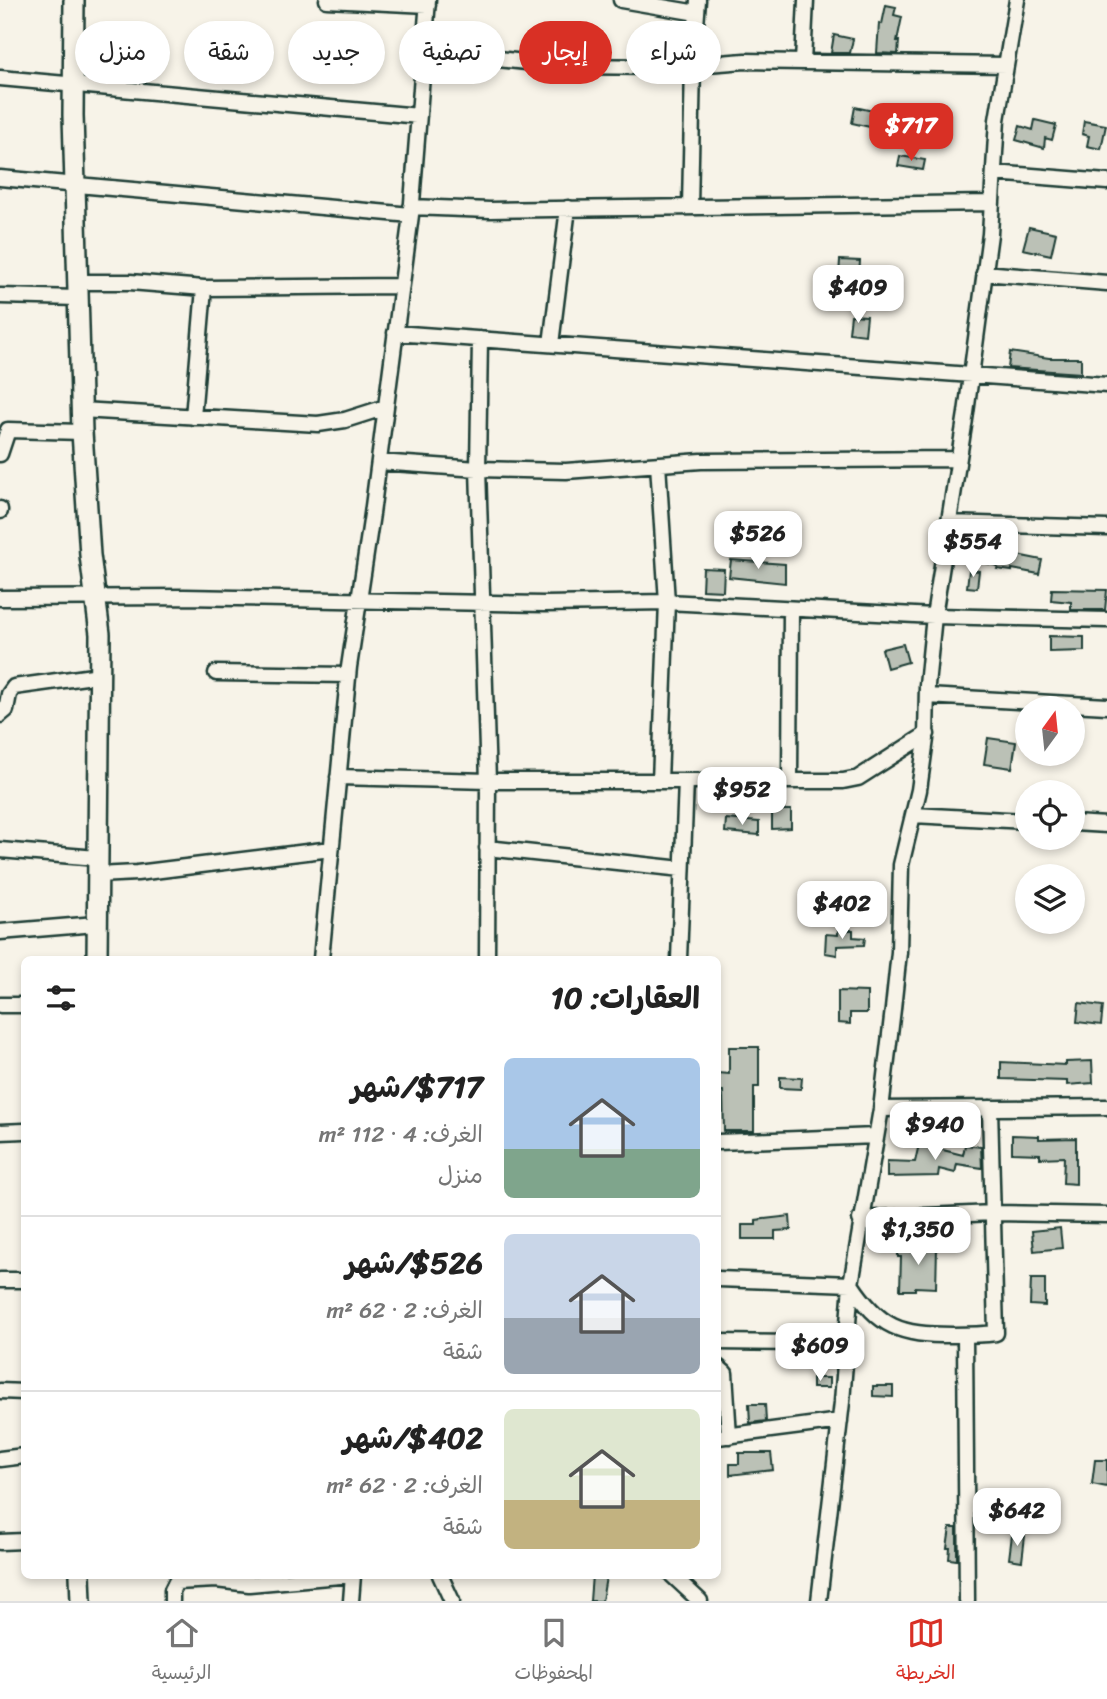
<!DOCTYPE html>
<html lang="ar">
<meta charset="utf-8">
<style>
:root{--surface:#fff;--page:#f2f2f2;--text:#222;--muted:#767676;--line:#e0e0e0;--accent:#d93025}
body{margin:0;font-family:Sriracha,"Playpen Sans Arabic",sans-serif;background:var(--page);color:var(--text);direction:rtl;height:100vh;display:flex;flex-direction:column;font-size:26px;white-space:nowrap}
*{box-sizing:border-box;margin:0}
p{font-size:23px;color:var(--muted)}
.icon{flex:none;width:38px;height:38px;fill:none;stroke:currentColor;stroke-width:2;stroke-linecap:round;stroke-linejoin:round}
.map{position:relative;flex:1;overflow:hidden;direction:ltr}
.details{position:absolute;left:21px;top:956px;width:700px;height:623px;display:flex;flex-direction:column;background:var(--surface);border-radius:10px;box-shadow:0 4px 10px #0003;direction:rtl}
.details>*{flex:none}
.guide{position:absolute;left:21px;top:21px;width:700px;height:63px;direction:rtl;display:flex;gap:14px}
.needle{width:46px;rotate:15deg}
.tools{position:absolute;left:1015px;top:696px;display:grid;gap:14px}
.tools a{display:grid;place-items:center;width:70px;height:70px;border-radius:50%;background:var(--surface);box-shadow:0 4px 10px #0003;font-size:35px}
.price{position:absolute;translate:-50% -60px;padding:0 16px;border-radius:14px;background:#fff;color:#222;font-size:23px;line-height:46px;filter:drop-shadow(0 2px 4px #0008)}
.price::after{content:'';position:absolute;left:50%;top:42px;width:21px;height:16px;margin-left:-10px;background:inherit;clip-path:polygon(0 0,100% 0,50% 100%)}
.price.current{background:var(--accent);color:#fff}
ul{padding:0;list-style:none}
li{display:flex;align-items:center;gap:21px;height:175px;padding:0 21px}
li+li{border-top:2px solid var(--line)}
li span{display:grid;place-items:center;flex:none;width:196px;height:140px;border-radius:10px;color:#555}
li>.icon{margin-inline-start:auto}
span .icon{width:84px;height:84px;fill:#fffc;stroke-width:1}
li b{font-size:30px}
h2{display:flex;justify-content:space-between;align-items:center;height:84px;padding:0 21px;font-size:30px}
.tag{padding:0 24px;border-radius:32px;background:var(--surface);box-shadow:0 4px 10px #0003;font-size:24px;line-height:63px}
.tag.current{background:var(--accent);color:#fff}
.tabs{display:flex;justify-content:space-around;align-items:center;height:98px;border-top:2px solid var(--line);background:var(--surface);font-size:19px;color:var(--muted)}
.tabs a{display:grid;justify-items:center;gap:4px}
.tabs .current{color:var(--accent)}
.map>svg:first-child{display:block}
.building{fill:#bbc1b6;stroke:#1f3d34;stroke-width:2}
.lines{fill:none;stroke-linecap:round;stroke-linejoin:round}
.street-casing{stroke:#1f3d34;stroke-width:19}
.secondary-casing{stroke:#1f3d34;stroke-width:24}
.street{stroke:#f7f3e8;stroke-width:14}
.secondary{stroke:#f7f3e8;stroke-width:19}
</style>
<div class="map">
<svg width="1107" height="1601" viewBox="0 0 1107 1601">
<rect width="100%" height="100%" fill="#f7f3e8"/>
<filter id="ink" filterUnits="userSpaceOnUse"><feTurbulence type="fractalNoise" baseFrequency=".0143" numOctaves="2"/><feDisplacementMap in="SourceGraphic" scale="14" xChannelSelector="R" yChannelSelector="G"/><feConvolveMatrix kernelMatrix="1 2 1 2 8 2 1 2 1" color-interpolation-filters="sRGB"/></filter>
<g filter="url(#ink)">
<path class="building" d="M886,5l10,2 -2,8 8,2 -5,24h2l-1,13 -21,-1 2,-30 3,1z
M834,35l19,4 -3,14h-19z
M855,107l18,4 -3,16 -18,-4z
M1035,120l21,5 -4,15 -7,-2 -1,10 -28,-8 4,-14 13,4z
M1084,121l22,4 -5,24 -14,-3 2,-10 -7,-2z
M900,156l25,4 -2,10 -25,-4z
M1029,227l27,6 -5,22 -28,-6z
M840,260l20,1 -1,16 -20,-1z
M851,315l16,1 -2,19 -16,-2z
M1010,352l39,6h32v15l-73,-5z
M986,554l30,5 1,-4 25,5 -3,14 -27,-5v2l-15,-2 1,-3 -13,-3z
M731,560l54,4v19l-56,-6z
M703,568l21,1 -1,22 -21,-1z
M969,570l10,1 -2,17 -10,-1z
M1052,589l55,1 -2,20h-34v-8l-20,-2z
M1049,636l35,1v14l-35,1z
M903,644l5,18 -21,6 -5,-19z
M988,738l28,4 -4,26 -28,-4z
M772,810h19v18l-19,1z
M726,819l33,3v13l-34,-3z
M838,930h15v7l12,1 -1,7 -27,1v9l-12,-2 1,-19 12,1z
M838,991l29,1v21h-17v11l-12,-1z
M1079,1003l24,3 -2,19 -24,-3z
M729,1047h30v40h-5v44h-30l-1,-40h-5v-18l11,1z
M1092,1061l1,22 -26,2v-4l-66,-2v-17l65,3v-3z
M780,1077l22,1 -1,11 -21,-1z
M1012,1135l27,1v3l37,-1v46l-13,-1 1,-26 -24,1v-4l-28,-1z
M919,1144l44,11 2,-10 16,2 1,21 -25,-4 -2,9 -16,-4 -1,7 -51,1v-16l28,1z
M790,1216l1,14 -16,1v8h-33v-14h14v-5z
M1060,1228l2,20 -28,3 -2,-20z
M898,1245l39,2 -1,41 -21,-1v3h-15l1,-33h-3z
M1031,1279h14v27l-15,-1z
M812,1378h17v10h-17z
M873,1386h20v11l-20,-1z
M749,1404h16l1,17 -16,2z
M739,1453h32l2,17 -43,5v-11h9z
M1095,1460h12v27l-15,-3z
M950,1528h7v32l-8,-1 1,-11h-3z
M1012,1535l13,1 -3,25 -13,-2z
M592,1575l14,2 -4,24h-12z"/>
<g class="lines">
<defs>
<path id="street" d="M327,0l101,5
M621,0l76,13
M424,51l139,15 107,1 75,-6 261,4
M803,62l3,-62
M0,78l419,38
M994,173l113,9
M0,178l411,37
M411,207l79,3 502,-7
M690,207l3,-142 5,-65
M984,273l123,10
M77,282h53l74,6 197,-2
M0,296l78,2
M395,333l712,52
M480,339l-2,130 10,312 -1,178
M551,344l17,-136
M81,410l237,14 27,-4 41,-13
M193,417l11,-129
M0,454l8,-24 74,2
M379,462l99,7 88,2 135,-10 257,-2
M658,464l9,138 -7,179
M0,509v2
M948,523l159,5
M0,598l184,-1 361,7 122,-2 267,14 173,4
M216,673l132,2
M927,696l180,10
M0,715l6,-5 3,-16 5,-7 86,-12
M338,777l150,4h355l15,-3 69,-44
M790,781l1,-172
M913,815l114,6
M1073,823l34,2
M487,848l195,21
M0,850l97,8
M97,875l40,-2 194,-24
M0,932l96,-8
M321,959l28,-292 23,-153 39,-299 17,-215
M679,959l7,-178
M0,1005h24
M881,1109l226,-2
M0,1132l24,-1
M718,1142l158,-6
M860,1219l133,-6 114,2
M718,1279l133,5c29,44 49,51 101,51 15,0 29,0 44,-2l-6,-225
M0,1280h24
M965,1335l2,266
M718,1342l82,1 47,-4
M718,1367l7,6 4,63
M0,1391l24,1
M718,1437l122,-16
M0,1459l24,-3
M0,1542l24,-1
M440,1575l12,26
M672,1575l28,26
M172,1601v-11l4,-8 40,-2 33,4 102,-9
M351,1601l2,-26
M819,1601l23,-199 9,-118 30,-175 12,-100 6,-57 2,-87 18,-75 7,-51 1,-54 7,-69 32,-203 24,-179 7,-114 20,-120"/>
<path id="secondary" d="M74,0l-1,115 9,317 8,123 10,79 -3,325
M80,1575l1,26"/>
</defs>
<use href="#street" class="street-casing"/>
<use href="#secondary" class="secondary-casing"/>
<use href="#street" class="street"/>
<use href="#secondary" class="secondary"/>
</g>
</g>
</svg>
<div class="tools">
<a><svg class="needle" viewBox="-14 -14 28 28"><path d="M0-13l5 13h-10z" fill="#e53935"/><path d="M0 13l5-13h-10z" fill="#767676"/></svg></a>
<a><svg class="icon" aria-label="locate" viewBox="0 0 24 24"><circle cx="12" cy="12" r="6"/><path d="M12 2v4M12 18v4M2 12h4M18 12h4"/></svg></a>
<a><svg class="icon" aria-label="layers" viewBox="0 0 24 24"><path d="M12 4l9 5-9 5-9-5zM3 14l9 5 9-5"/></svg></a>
</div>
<b class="price current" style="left:911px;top:163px">$717</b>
<b class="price" style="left:858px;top:325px">$409</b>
<b class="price" style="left:758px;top:571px">$526</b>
<b class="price" style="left:973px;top:579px">$554</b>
<b class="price" style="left:742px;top:827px">$952</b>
<b class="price" style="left:842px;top:941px">$402</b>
<b class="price" style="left:935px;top:1162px">$940</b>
<b class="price" style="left:918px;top:1267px">$1,350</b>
<b class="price" style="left:820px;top:1383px">$609</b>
<b class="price" style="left:1017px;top:1548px">$642</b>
<div class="guide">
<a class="tag">شراء</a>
<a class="tag current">إيجار</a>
<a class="tag">تصفية</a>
<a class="tag">جديد</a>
<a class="tag">شقة</a>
<a class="tag">منزل</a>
</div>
<section class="details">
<h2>العقارات: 10<svg class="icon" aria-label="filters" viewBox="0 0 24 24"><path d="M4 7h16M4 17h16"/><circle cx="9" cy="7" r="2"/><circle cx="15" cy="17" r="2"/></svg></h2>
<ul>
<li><span style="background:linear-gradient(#a9c7e8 65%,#7fa58c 0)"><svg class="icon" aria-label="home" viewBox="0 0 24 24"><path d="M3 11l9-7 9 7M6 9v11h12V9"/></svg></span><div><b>$717/شهر</b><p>الغرف: 4 · 112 m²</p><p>منزل</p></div></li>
<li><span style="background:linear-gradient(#c9d6e8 60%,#9aa5b1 0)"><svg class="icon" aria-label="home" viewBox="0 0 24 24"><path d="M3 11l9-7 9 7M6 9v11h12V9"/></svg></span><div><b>$526/شهر</b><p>الغرف: 2 · 62 m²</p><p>شقة</p></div></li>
<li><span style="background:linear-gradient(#dfe7d0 65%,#c2b280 0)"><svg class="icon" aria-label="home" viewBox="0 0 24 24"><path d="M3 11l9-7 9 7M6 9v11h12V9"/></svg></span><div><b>$402/شهر</b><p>الغرف: 2 · 62 m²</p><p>شقة</p></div></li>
</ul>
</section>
</div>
<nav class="tabs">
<a class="current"><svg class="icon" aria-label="map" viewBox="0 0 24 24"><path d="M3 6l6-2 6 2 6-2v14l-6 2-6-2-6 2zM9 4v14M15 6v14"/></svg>الخريطة</a>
<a><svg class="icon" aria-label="saved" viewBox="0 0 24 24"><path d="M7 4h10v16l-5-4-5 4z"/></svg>المحفوظات</a>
<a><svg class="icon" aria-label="home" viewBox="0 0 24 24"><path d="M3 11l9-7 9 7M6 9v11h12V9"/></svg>الرئيسية</a>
</nav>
